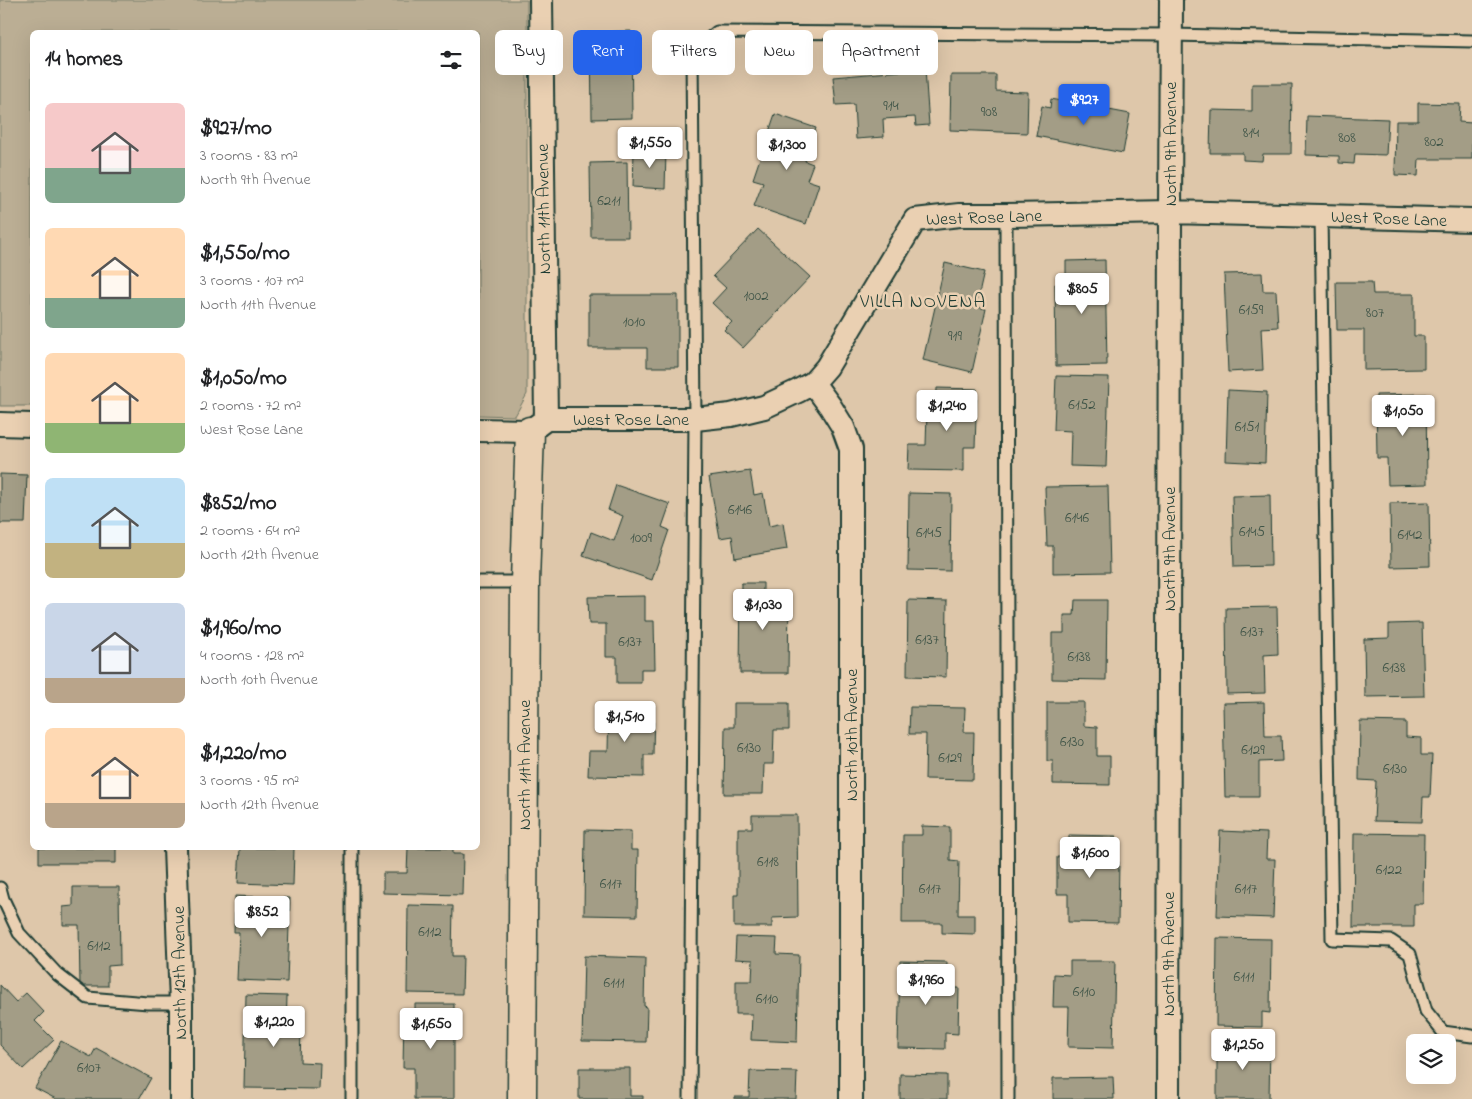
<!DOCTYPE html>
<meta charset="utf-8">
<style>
:root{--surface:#fff;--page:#f6f6f6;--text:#202124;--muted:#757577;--accent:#2563eb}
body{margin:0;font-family:"Indie Flower",sans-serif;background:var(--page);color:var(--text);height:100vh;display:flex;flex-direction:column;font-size:19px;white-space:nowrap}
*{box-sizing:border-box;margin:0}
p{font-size:16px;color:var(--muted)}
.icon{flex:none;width:28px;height:28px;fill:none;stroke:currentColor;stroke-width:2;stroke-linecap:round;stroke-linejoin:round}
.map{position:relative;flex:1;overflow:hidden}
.drawer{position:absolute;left:30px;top:30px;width:450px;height:820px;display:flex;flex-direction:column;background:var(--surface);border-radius:8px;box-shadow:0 5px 20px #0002}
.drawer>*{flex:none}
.hud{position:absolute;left:495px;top:30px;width:475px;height:45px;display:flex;gap:10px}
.tools{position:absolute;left:1406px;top:1034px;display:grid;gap:10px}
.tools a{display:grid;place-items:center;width:50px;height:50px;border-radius:8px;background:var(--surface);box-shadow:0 5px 20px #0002;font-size:25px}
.price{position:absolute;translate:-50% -42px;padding:0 11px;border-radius:5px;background:#fff;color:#222;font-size:16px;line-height:32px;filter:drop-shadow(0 1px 2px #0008)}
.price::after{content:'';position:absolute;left:50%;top:30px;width:15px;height:11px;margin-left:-8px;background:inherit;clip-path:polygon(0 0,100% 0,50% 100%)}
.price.on{background:var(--accent);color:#fff}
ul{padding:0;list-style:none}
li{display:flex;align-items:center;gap:15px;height:125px;padding:0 15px}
li span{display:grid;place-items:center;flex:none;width:140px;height:100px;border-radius:8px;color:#555}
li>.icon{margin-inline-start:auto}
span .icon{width:60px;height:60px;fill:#fffc;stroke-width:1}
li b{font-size:21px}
h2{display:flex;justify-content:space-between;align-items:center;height:60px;padding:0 15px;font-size:21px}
.pill{padding:0 18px;border-radius:8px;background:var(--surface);box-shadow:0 5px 20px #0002;font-size:18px;line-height:45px}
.pill.on{background:var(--accent);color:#fff}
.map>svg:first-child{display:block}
.green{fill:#bbae94;stroke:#6d7664}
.building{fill:#a39d86;stroke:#1f3d34}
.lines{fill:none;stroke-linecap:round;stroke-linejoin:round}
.lane-casing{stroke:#1f3d34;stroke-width:15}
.street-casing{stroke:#1f3d34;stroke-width:26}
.secondary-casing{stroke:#1f3d34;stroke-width:31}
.lane{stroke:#ead0b2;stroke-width:11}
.street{stroke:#ead0b2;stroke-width:22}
.secondary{stroke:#ead0b2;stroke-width:28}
.labels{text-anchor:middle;stroke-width:5;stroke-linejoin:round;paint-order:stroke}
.number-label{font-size:15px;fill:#405548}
.street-label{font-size:18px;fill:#1f3d34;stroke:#ead0b2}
.neighbourhood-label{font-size:19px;letter-spacing:1px;fill:#1f3d34;stroke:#ead0b2}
</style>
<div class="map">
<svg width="1472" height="1099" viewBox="0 0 1472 1099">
<rect width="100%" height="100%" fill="#dec7aa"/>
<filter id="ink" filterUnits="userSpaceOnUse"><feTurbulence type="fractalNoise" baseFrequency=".02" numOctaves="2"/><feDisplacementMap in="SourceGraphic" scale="10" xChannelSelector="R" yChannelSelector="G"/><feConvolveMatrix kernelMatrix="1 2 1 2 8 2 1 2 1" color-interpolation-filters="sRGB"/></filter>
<g filter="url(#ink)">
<path class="green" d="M0,0h527v394l-12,22 -37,-1v-383h-446v374h-32z"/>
<path class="building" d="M631,31l1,87 -40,1 -1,-87z
M925,69l4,56 -13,1 -1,-9 -32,2 1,18 -28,2 -2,-35 -18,1 -3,-28z
M951,75h45v16l32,1 -1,41 -77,-3z
M1252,84h40l-1,70h-28l-1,7 -19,-1v-7h-33l1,-43 41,1z
M1051,99l79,15 -7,39 -87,-17 6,-30 8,2z
M1418,103l42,1 -1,18 13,1v36h-53l-1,17 -23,-1 1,-54h22z
M775,114l41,14 -11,33 8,3 -6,16 12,4 -13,40 -52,-18 9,-24 -10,-3z
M1307,116l81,3 -2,36 -31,-1 -1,10 -15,-1v-7l-33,-1z
M634,150l32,1 -1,38 -32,-2z
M627,162l1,75h-37l-1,-74z
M758,229l52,48 -67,71 -19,-18 8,-8 -20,-19 14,-15 -13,-12z
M1105,260l2,105 -51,1 -1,-82h11v-23z
M945,263l39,9 -8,35 10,2 -14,63 -49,-12z
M1262,273l1,18h13l2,36 -17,1 2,42 -35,2 -4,-98z
M1336,282h36l1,12h41v42h10v33l-60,1v-40h-27z
M589,295h89v72h-31v-19h-58z
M1056,376l53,1 -3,90 -36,-1 1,-35 -17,-1z
M937,388l40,1 -2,58h-11v24l-56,-1 1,-25h17l1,-34h9z
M1228,390l39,2 -2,71 -39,-2z
M1426,394l1,90 -39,1 -1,-27h-10l-1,-63z
M750,471l4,24 9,-2 6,33 14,-3 4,26 -52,9 -3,-22 -12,2 -11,-61z
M0,474l27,1 -2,48h-25z
M616,485l54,19 -8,23 7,3 -17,50 -69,-24 8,-24 23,9 9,-25 -15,-6z
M1108,486l2,86 -57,1v-27h-6l-2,-59z
M909,493l42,1 -1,77 -42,-1z
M1270,495l1,71 -37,1 -2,-71z
M1429,502l1,64 -39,1 -1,-64z
M741,583h22v14h26l-1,76h-48z
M645,596v25h9l1,48h-14v14h-24v-26h-11v-33h-17l-1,-27z
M908,600l39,1 -1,76 -39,-1z
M1075,600h32l-1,80 -54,-1v-46h12v-18h10z
M1277,607l1,47 -14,1 1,38 -38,1 -1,-86z
M1422,623l2,73 -59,1 -1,-58 25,-1v-14z
M1047,702h37v24l13,1v29h13v29l-57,-1v-23h-6z
M1264,702l1,34h16l1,25 -23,1v35h-34l-2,-94z
M734,703h55v27h-15l-1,34h-9l-1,30h-39l1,-67h9z
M609,705l45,1 -1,49h-9v22l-56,-1 1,-25h19z
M910,707l55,1 -1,24h10l-1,48 -48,-1 1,-45h-17z
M1360,721l46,1v15l15,1v17h11l-2,42h-7l-1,25 -48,-1 2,-40 -17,-1z
M752,815h45l1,102 -26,1v9h-38v-32h4v-67h14z
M922,826l28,1v33l9,1 -1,54h17v19l-33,-1v-10h-40l1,-88h19z
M585,830l46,1v19h7l-1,66 -53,-1z
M1220,831l47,2 -1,26h9l-2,59 -56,-2z
M1354,833l70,1 -1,70h-9v23h-61z
M1069,835l47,1 -1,26h4l-1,61 -50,-1v-28h-11v-37h12z
M39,848h77v15h-77z
M240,848h54l-1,37 -55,-2z
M408,848h45v6h10l-1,41 -79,-2v-20h24z
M73,887h46l1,78 -12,1v20h-28l-1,-61h-16v-18l10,-1z
M235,896l55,2 -3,84 -50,-2 2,-48h-5z
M408,905l45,1 -1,50h11l-1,38 -55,-1z
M736,937l41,1 -1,16 23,1 -2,87 -46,-2 1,-26h-16v-33h16l1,-21 -18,-1z
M1217,938l54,1 -1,74 -8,-1v15l-46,-1z
M584,956l61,2 -1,48 3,1 -1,35 -64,-1z
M900,961l47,1 -1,26h13l-1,46 -13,-1v16l-47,-1z
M1070,961h45l-2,87 -45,-1 1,-40h-16l1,-33 16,1z
M0,985l16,17 10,-9 18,19 -9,9 19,19 -31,29 -23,-24z
M246,995l41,1 -1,36h15l-1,30 20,1 -1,26 -75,-1z
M415,1004h39v95h-40v-31h-11l1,-53h11z
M61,1041l30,16 5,-9 55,30 -12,21h-83l-21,-11z
M1217,1043h53l-1,56h-52z
M579,1068h51v28h13v3h-64z
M750,1071l47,1 -1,27h-61v-2h14z
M900,1074l47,1v24h-47z
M1113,1077l1,22h-61v-21z"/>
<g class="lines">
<defs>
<path id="lane" d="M1006,215l2,884
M1321,215l11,724 59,2 19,13 16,57 17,21 29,4
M478,582h47
M352,848v251
M0,888l3,11 16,34 38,41 31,24 60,5h33
M690,1099l5,-680 -3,-366 25,-21 454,3 301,6"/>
<path id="street" d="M541,0l5,419
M813,383l17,23 13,21 8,22v650
M0,424l32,1
M478,430l52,1 16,-12h149l36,-4 33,-8 34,-16 15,-8 14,-16 88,-147 45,-5h46l164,-3 302,8
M175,848l6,155v96
M1168,1099l2,-887 1,-212"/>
<path id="secondary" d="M522,1099l3,-517 5,-151"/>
</defs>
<use href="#lane" class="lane-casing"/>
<use href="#street" class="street-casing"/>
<use href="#secondary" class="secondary-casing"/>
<use href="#lane" class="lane"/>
<use href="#street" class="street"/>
<use href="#secondary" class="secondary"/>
</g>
</g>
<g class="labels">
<g class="number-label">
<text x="891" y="110">914</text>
<text x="989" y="116">908</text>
<text x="1251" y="137">814</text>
<text x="1347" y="142">808</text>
<text x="1434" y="146">802</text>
<text x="609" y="205">6211</text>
<text x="756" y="300">1002</text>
<text x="1251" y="314">6159</text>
<text x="1375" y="317">807</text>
<text x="634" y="326">1010</text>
<text x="955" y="340">919</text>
<text x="1082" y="409">6152</text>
<text x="1247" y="431">6151</text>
<text x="740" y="514">6146</text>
<text x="1077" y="522">6146</text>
<text x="1252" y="536">6145</text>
<text x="929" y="537">6145</text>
<text x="1410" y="539">6142</text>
<text x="641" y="542">1009</text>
<text x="1252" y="636">6137</text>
<text x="927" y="644">6137</text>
<text x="630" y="646">6137</text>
<text x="1079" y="661">6138</text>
<text x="1394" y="672">6138</text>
<text x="1072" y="746">6130</text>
<text x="749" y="752">6130</text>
<text x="1253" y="754">6129</text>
<text x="950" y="762">6129</text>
<text x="1395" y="773">6130</text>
<text x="768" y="866">6118</text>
<text x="1389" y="874">6122</text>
<text x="611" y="888">6117</text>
<text x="930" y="893">6117</text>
<text x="1246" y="893">6117</text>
<text x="430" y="936">6112</text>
<text x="99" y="950">6112</text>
<text x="1244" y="981">6111</text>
<text x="614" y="987">6111</text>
<text x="1084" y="996">6110</text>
<text x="767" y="1003">6110</text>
<text x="89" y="1072">6107</text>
</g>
<g class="street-label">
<text transform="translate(1170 144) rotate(-90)" y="6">North 9th Avenue</text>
<text transform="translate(543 209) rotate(-91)" y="6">North 11th Avenue</text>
<text transform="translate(984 217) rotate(-2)" y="6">West Rose Lane</text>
<text transform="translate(1389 218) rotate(2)" y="6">West Rose Lane</text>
<text x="631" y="425">West Rose Lane</text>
<text transform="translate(1169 549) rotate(-90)" y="6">North 9th Avenue</text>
<text transform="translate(851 735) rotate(-90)" y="6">North 10th Avenue</text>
<text transform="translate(524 765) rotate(-90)" y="6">North 11th Avenue</text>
<text transform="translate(1168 954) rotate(-90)" y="6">North 9th Avenue</text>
<text transform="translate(179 973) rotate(-91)" y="6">North 12th Avenue</text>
</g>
<g class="neighbourhood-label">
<text x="923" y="307">VILLA NOVENA</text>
</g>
</g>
</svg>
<div class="tools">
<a><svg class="icon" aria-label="layers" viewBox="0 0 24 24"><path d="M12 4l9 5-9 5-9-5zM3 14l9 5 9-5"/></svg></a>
</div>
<b class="price on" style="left:1084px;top:126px">$927</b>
<b class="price" style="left:650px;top:169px">$1,550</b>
<b class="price" style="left:787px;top:171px">$1,300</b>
<b class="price" style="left:1082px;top:315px">$805</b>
<b class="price" style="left:947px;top:432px">$1,240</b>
<b class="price" style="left:1403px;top:437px">$1,050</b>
<b class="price" style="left:763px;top:631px">$1,030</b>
<b class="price" style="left:625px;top:743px">$1,510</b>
<b class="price" style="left:1090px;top:879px">$1,600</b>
<b class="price" style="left:262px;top:938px">$852</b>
<b class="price" style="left:926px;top:1006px">$1,960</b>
<b class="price" style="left:274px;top:1048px">$1,220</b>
<b class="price" style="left:431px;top:1050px">$1,650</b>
<b class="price" style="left:1243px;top:1071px">$1,250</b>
<div class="hud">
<a class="pill">Buy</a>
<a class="pill on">Rent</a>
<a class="pill">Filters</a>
<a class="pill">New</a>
<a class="pill">Apartment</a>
</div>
<section class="drawer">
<h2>14 homes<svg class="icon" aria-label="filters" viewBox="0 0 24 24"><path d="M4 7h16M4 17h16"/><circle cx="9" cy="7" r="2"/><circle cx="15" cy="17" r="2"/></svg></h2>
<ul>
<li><span style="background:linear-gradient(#f6c9c9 65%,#7fa58c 0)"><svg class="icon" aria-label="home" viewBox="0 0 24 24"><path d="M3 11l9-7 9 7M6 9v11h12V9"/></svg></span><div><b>$927/mo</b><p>3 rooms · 83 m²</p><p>North 9th Avenue</p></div></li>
<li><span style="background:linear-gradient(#ffd9b3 70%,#7fa58c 0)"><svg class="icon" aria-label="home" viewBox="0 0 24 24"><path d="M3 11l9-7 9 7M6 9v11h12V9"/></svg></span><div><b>$1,550/mo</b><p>3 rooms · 107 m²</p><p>North 11th Avenue</p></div></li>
<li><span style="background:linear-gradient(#ffd9b3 70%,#8fb573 0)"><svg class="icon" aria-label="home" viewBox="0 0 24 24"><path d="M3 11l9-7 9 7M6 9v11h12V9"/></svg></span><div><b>$1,050/mo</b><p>2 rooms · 72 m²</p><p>West Rose Lane</p></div></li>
<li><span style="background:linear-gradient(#bfe0f5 65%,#c2b280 0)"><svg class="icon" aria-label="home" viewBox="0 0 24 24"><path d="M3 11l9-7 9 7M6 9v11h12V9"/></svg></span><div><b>$852/mo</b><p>2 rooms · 64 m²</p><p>North 12th Avenue</p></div></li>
<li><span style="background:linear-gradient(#c9d6e8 75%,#b9a48a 0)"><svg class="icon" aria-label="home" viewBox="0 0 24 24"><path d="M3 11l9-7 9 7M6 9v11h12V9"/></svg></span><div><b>$1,960/mo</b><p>4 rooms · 128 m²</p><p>North 10th Avenue</p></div></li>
<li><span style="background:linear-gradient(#ffd9b3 75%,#b9a48a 0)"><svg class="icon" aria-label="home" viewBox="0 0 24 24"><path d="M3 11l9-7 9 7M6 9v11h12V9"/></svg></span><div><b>$1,220/mo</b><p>3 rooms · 95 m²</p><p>North 12th Avenue</p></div></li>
</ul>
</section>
</div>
